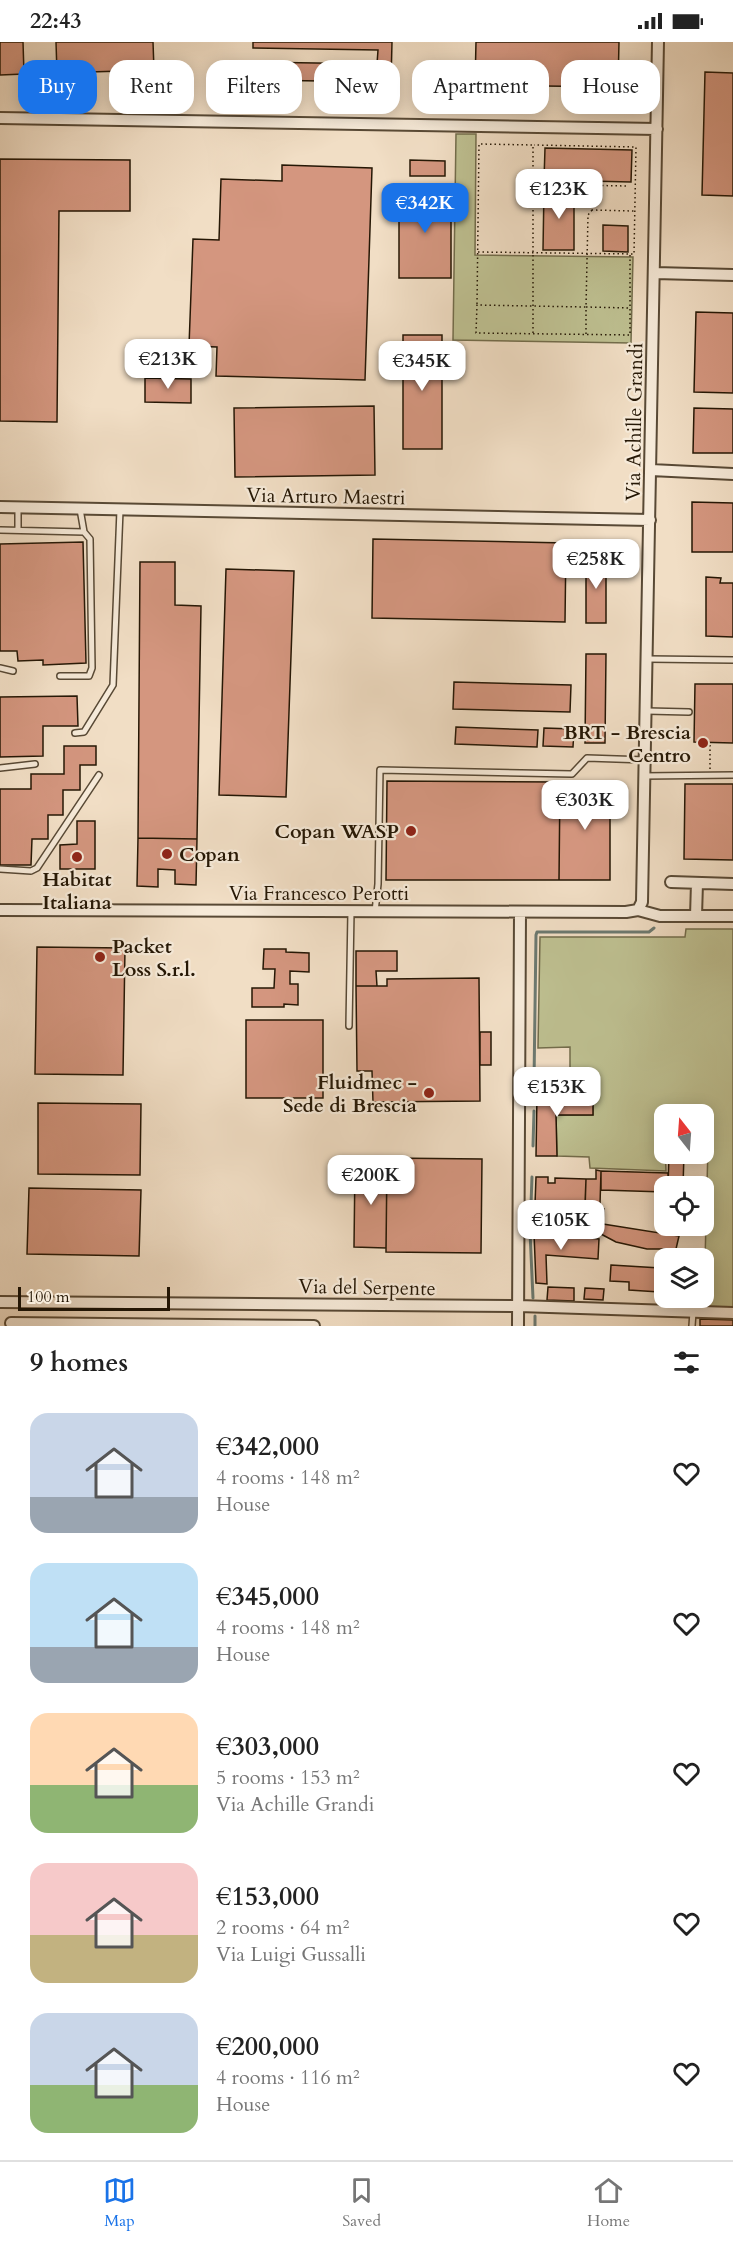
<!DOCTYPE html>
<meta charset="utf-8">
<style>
:root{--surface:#fff;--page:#f6f6f6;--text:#222;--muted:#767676;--line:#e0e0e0;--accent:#1a73e8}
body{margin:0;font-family:Cardo,serif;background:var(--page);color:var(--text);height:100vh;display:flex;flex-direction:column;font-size:22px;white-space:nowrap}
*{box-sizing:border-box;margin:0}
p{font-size:20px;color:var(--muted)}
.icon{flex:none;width:33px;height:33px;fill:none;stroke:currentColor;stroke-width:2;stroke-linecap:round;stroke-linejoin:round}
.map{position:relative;height:1284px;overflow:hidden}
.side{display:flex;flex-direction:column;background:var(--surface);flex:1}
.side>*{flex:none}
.guide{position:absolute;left:18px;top:18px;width:698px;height:54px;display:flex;gap:12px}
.needle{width:39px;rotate:343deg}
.fabs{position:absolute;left:654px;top:1062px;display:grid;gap:12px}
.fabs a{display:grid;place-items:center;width:60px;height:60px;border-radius:12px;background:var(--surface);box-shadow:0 3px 15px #0003;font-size:30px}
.scale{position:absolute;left:18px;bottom:15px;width:152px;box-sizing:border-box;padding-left:6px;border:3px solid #251705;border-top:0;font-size:16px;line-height:21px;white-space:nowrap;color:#251705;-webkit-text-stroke:4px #f6ead9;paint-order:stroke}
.price{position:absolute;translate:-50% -51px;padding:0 14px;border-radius:12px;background:#fff;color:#222;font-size:20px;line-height:39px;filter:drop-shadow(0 2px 3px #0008)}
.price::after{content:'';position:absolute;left:50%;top:36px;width:18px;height:14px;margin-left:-9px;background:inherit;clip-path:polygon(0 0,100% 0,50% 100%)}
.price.on{background:var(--accent);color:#fff}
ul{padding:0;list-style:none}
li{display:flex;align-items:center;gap:18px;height:150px;padding:0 30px}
li span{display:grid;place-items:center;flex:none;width:168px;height:120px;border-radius:18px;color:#555}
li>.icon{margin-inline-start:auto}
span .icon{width:72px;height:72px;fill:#fffc;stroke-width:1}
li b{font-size:26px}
h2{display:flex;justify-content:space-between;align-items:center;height:72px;padding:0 30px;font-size:26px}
.chip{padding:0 21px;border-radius:18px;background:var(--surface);box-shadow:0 3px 15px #0003;font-size:21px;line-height:54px}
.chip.on{background:var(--accent);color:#fff}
.status{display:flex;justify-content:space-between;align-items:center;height:42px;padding:0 30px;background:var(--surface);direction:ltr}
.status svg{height:16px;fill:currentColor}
.tabs{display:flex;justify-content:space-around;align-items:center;height:84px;border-top:2px solid var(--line);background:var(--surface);font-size:16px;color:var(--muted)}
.tabs a{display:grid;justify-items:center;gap:3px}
.tabs .on{color:var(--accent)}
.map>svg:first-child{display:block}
.green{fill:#bec091;stroke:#726c4b;stroke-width:1.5}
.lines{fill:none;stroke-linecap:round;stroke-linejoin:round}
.stream{stroke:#6c7970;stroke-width:3}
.building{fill:#d4967f;stroke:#251705;stroke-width:1.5}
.service-casing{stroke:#584935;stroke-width:8}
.minor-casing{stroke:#584935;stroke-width:14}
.path{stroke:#251705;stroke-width:1.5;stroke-dasharray:1.5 3;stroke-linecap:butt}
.service{stroke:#f6ead9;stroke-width:5}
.minor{stroke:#f6ead9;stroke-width:10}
.poi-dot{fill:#8f2418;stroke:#f6ead9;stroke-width:2}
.labels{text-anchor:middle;stroke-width:4.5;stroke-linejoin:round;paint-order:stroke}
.street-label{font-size:20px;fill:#251705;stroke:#f6ead9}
.poi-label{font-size:20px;font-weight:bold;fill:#251705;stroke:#f6ead9;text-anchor:end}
</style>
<div class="status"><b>22:43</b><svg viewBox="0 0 49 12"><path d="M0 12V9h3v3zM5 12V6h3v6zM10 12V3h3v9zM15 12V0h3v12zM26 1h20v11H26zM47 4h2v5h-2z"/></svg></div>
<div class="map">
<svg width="733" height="1284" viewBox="0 0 733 1284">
<rect width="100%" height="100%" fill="#f1dec5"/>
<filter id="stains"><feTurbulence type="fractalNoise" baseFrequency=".00333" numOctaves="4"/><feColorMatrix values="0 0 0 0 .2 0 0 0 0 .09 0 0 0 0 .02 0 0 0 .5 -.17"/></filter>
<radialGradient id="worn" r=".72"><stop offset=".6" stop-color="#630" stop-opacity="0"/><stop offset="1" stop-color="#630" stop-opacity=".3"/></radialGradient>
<path class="green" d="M456,92h20l-1,121 158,2 -2,86 -178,-3z
M686,887h47v380l-32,-1 1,-10h2l4,-151h-4v-33h-40l2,57 -76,-3 -1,-11 -32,-1 -1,-41h37v-43l-23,-1v-24l-32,1 2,-111h145z"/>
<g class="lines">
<path class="stream" d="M534,1040l2,-147 1,-3h112l5,-4
M533,1104l1,-35
M532,1135l-2,55 3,66
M535,1274v10"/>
</g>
<path class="building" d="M0,0h23l1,32 -24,1z
M56,0h97l1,28 -97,3z
M253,0h139l-1,40 -137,-2v-18l123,2 1,-14 -125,-2z
M476,0h143l-1,45 -143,-2z
M705,30l28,1v123l-31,-1z
M545,106l87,2 -1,32 -87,-2z
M0,117l130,1v51h-71l-2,211 -57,-1z
M410,118l35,1v15h-35z
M282,123l90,3 -7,212 -149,-4 1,-29 -28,-1 4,-107 26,1 2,-61 61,2z
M399,147h52v89h-52z
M544,147h30v61h-31z
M603,183l25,1v26l-25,-1z
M696,270l37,1v80l-39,-1z
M403,293h39v114h-39z
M145,336l46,1v24l-46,-1z
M374,364l1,69 -140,2 -1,-69z
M694,366l39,1v44h-40z
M692,460l41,1v49h-41z
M373,497l193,4 -1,79 -193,-4z
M83,500l3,121 -43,2v-5l-25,1 -1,-10h-17v-107z
M586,516h20v65h-20z
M140,520h35v43l26,1 -4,233 -59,-1z
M226,527l68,2 -8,226 -67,-2z
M706,535l15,1 -1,5h13v54l-27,-1z
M586,612h20l-1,89h-20z
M454,640l117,3 -1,27 -117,-3z
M695,642h38v59l-39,-1z
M77,654l1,30h-35v30l-43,1v-60z
M456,685l82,3 -1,17 -82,-3z
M544,686l30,1 -1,18 -30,-1z
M64,704h32v19h-16v25h-17v25h-15v24h-16l-1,26h-31v-76h31v-15h33z
M387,739l173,1 -1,98h-173z
M560,740h50v98h-51z
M685,742h48v76l-49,-1z
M77,779h18v48h-35v-24l17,-1z
M138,796l59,1 -1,46 -21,-1v-14l-17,-1v18l-21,-1z
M37,905l88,1 -2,127 -88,-1z
M264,907h22v3l23,1v19l-19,-1v13h8v21l-14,-1v3h-32v-19h22l1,-19h-12z
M356,909h41v20h-21l1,15h-21z
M479,936l1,123 -107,1 -1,-31h-15l-1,-85h31v-7z
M246,978h77v78h-77z
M480,990h11v33h-11z
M537,1052l56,1v20h-37l1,41h-21z
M38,1061l103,1 -1,71 -102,-1z
M669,1112h15l-1,32h-15z
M387,1116l95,1 -1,94 -95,-1z
M355,1122h32l-1,84 -32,-1z
M596,1128l5,1 -1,33h-15l1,-25h10z
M601,1129l67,2v13h-4v6l-63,-2z
M536,1135h12v6h7v-5l31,1 -1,31h-39v11l38,2v9l-30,-2v4l-20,-1z
M29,1146l112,2 -2,66 -112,-2z
M585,1166l19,1 -2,24 -18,-1z
M603,1182l76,12 -3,13h-29l-31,-7 -17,-9h3z
M666,1184h14l-1,10 -14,-3z
M534,1191l65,6 -1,20 -52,-4 1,29 -11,-1z
M611,1223l49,3 -1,24 -30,-2v-8l-19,-1z
M548,1245l26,1v13l-27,-1z
M585,1246l19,1 -1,11 -19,-1z
M700,1277l33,1v6h-33z"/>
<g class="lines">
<defs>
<path id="service" d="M18,466v22
M0,488l84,2
M648,617l85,1
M0,626l13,3
M60,634h29l3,-8 -2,-129 -6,-7 -4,-23
M647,669l42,1
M75,691l9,-1 29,-47 7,-175
M0,726l35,-4
M644,734l89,-1
M0,827l31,2 6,-3 62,-93
M375,870l3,-28 2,-114 192,4 15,-16 59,2
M349,984l2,-115
M692,1284l1,-14"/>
<path id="minor" d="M0,76l657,11
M655,231l78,2
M651,428l82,4
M0,465l650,13
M671,840l62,2
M0,868l626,2 12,-2 22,6h73
M638,868l4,-8 16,-860
M696,874l1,-33
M0,1260l519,4 214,7
M11,1281l303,3
M518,1284l2,-413"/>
</defs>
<use href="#service" class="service-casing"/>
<use href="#minor" class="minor-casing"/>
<path class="path" d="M521,142l107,2
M593,145l-1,23 42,1
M592,168l-4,5 -2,92 -109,-2 -1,28 154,2v-81
M478,210l156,2 2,-107 -102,-2
M477,262l2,-160 54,1v188
M586,292v-27l44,1
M710,727v-26"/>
<use href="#service" class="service"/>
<use href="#minor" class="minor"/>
</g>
<g class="poi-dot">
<circle cx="703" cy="701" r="6"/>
<circle cx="411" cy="789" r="6"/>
<circle cx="167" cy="812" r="6"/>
<circle cx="77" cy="815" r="6"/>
<circle cx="100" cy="915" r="6"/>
<circle cx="429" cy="1051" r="6"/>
</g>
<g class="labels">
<g class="street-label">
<text transform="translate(634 380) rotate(-89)" y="7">Via Achille Grandi</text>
<text transform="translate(326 454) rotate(1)" y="7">Via Arturo Maestri</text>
<text x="319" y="858">Via Francesco Perotti</text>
<text transform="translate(367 1245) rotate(1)" y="7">Via del Serpente</text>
</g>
<g class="poi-label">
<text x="691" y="697">BRT - Brescia<tspan x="691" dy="23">Centro</tspan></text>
<text x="399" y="796">Copan WASP</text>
<text x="179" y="819" text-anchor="start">Copan</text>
<text x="77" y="844" text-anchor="middle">Habitat<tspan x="77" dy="23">Italiana</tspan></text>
<text x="112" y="911" text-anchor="start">Packet<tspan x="112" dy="23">Loss S.r.l.</tspan></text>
<text x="417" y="1047">Fluidmec -<tspan x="417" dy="23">Sede di Brescia</tspan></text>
</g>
</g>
<rect width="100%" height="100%" filter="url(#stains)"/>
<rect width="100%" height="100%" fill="url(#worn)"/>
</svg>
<div class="fabs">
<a><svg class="needle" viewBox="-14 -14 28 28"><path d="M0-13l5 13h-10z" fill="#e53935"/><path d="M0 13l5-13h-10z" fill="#767676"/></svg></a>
<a><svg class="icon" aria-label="locate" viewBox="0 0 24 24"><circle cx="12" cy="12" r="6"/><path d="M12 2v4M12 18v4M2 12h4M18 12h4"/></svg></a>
<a><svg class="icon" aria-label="layers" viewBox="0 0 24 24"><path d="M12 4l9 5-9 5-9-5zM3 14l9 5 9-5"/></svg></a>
</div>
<div class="scale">100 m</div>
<b class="price" style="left:559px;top:178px">€123K</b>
<b class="price on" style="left:425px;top:192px">€342K</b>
<b class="price" style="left:168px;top:348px">€213K</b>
<b class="price" style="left:422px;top:350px">€345K</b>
<b class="price" style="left:596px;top:548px">€258K</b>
<b class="price" style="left:585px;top:789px">€303K</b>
<b class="price" style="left:557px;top:1076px">€153K</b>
<b class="price" style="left:371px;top:1164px">€200K</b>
<b class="price" style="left:561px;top:1209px">€105K</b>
<div class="guide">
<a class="chip on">Buy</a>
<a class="chip">Rent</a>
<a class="chip">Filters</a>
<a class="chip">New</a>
<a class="chip">Apartment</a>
<a class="chip">House</a>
</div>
</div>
<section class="side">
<h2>9 homes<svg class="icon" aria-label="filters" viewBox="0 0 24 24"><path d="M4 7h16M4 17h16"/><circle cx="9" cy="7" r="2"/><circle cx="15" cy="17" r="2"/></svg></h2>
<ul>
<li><span style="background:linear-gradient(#c9d6e8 70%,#9aa5b1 0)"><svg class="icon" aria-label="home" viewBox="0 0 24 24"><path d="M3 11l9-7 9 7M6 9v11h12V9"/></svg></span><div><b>€342,000</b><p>4 rooms · 148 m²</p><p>House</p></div><svg class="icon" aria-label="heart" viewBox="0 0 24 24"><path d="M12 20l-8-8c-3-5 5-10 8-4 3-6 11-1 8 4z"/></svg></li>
<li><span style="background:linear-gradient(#bfe0f5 70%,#9aa5b1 0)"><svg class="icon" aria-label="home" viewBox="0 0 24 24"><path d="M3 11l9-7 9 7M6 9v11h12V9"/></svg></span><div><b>€345,000</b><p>4 rooms · 148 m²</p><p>House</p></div><svg class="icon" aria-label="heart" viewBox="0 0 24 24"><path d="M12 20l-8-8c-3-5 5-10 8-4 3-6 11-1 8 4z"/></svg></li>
<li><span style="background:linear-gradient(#ffd9b3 60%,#8fb573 0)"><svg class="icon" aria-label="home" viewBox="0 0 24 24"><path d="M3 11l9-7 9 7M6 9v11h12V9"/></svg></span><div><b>€303,000</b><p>5 rooms · 153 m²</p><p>Via Achille Grandi</p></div><svg class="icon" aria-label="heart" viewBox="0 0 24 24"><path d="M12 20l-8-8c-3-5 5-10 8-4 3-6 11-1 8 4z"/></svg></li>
<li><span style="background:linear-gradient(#f6c9c9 60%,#c2b280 0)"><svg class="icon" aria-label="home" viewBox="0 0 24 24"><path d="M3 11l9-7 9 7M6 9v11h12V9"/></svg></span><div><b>€153,000</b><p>2 rooms · 64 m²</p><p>Via Luigi Gussalli</p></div><svg class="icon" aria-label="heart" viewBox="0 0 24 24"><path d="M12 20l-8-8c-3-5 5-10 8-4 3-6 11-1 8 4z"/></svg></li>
<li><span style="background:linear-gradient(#c9d6e8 60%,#8fb573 0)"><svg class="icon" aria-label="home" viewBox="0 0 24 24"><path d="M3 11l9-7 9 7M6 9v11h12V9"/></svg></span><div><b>€200,000</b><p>4 rooms · 116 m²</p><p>House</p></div><svg class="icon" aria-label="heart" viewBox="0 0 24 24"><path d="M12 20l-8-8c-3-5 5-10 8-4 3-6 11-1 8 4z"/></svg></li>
</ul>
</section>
<nav class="tabs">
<a class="on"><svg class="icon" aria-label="map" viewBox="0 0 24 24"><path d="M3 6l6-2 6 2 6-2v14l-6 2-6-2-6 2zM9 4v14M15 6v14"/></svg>Map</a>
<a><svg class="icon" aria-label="saved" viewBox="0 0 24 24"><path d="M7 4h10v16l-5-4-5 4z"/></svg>Saved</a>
<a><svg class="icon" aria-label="home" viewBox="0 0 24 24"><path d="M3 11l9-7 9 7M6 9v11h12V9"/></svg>Home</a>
</nav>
